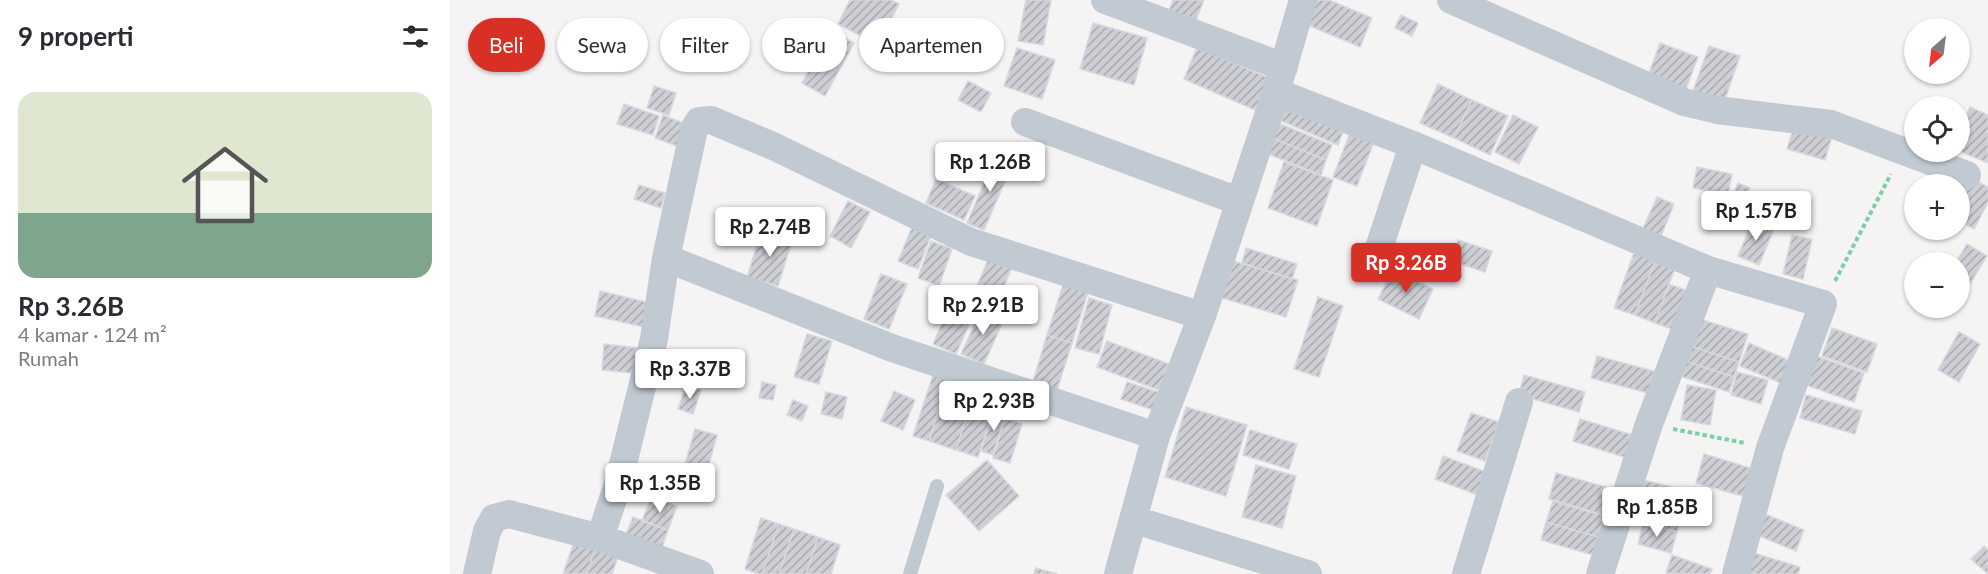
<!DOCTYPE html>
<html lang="id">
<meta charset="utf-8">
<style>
:root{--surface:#fff;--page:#f2f2f3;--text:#2b2b33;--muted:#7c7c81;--accent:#d93025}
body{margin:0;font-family:Lato,sans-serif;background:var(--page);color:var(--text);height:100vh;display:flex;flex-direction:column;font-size:22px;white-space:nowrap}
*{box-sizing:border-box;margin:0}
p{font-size:20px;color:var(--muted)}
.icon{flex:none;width:33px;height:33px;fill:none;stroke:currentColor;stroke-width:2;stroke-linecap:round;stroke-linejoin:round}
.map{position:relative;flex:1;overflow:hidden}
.panel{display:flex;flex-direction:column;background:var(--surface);width:450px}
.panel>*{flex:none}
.banner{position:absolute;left:18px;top:18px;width:570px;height:54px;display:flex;gap:12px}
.needle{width:39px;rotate:208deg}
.controls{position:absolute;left:1454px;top:18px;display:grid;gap:12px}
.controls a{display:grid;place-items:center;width:66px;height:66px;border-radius:50%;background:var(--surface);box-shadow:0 2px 4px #0004;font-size:30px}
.price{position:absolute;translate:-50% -51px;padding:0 14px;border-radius:6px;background:#fff;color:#222;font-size:20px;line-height:39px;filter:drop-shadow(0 2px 3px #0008)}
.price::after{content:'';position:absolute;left:50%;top:36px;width:18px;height:14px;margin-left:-9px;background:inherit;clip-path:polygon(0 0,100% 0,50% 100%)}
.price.active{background:var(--accent);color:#fff}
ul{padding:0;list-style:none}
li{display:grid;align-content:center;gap:12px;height:318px;padding:0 18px}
li span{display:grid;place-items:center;height:186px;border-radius:18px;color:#555}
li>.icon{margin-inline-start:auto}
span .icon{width:108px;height:108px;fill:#fffc;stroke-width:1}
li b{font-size:26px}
h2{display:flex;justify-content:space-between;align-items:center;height:72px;padding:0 18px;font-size:26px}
.chip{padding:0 21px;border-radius:27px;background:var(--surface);box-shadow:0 2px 4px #0004;font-size:21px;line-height:54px}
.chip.active{background:var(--accent);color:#fff}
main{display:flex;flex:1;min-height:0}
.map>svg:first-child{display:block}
.building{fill:url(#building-hatch);stroke:#d7d9de;stroke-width:1.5}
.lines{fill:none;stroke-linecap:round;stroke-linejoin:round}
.path{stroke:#7ad0a6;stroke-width:4;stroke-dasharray:4.5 3;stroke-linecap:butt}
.lane{stroke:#c1cad2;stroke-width:14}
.street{stroke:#c1cad2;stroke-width:28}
</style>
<main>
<section class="panel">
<h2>9 properti<svg class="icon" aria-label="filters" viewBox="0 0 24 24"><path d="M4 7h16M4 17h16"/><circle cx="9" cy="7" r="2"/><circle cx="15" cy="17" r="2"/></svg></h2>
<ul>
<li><span style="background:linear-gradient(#dfe7d0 65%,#7fa58c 0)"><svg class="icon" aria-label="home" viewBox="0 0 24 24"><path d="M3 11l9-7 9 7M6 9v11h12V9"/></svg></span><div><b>Rp 3.26B</b><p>4 kamar · 124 m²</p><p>Rumah</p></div></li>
</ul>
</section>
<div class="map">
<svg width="1538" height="574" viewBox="0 0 1538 574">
<defs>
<pattern id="building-hatch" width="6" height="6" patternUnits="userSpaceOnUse" patternTransform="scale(1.5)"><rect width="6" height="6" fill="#cdcfd5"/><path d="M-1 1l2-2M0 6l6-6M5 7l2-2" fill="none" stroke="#a8abb0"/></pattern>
</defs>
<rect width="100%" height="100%" fill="#f5f3f3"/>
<path class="building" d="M400,0h41l8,4 -21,41 -40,-21z
M576,0h25l-8,45 -25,-4z
M723,0h31l-10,25 -27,-10z
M864,0h15l43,18 -12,29 -57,-24z
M951,15l17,8 -6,13 -17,-8z
M643,23l54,15 -13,47 -54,-16z
M381,30l23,13 -29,53 -23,-13z
M1210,43l38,14 -12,32 -38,-13z
M1259,46l31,10 -17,49 -31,-11z
M747,47l72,31 -14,32 -71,-31z
M567,48l38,12 -13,39 -38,-13z
M518,81l23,12 -10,19 -23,-12z
M988,84l34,16 -18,38 -34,-15z
M204,86l22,7 -7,22 -22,-7z
M835,98l61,26 -8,21 -61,-26z
M1022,100l36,16 -18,39 -36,-17z
M174,104l35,12 -6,19 -36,-11z
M1520,107l18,8v48l-29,-12v-18z
M213,115l30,12 -8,22 -30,-11z
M1063,115l25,12 -19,37 -24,-12z
M1345,122l38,11 -8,27 -38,-11z
M828,123l54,22 -6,15 -54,-22z
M901,130l24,9 -18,47 -24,-9z
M822,138l54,22 -5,15 -55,-22z
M546,155l17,8 -29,67 -17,-7z
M834,162l49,18 -16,46 -49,-18z
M1247,167l35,7 -4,21 -35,-7z
M1517,176l21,11v15l-14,27 -15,-8v-28z
M486,179l39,17 -11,24 -38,-17z
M1288,183l12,5 -7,18 -12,-5z
M189,185l26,8 -4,15 -27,-9z
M1207,197l17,7 -15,37 -18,-8z
M398,201l22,11 -19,36 -21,-12z
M1303,220l21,9 -15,36 -21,-9z
M462,227l19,8 -13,34 -20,-8z
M312,229l31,9 -15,48 -31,-9z
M1342,235l20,4 -9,40 -20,-5z
M1008,240l34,11 -7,21 -34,-11z
M481,241l21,8 -13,37 -21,-8z
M1517,244l20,12 -17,28 -11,-6v-16h-3z
M796,248l51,16 -5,15 -50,-16z
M542,250l23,10 -20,47 -23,-9z
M1184,253l21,8 -20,54 -21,-7z
M780,260l68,20 -12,37 -67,-20z
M1205,261l20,7 -20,55 -20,-8z
M943,270l40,19 -14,30 -41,-20z
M431,274l26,10 -18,45 -25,-10z
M1219,284l25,9 -14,39 -25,-9z
M613,285l25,7 -16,51 -25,-8z
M150,291l59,14 -6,24 -58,-13z
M868,297l25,9 -24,71 -25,-8z
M503,298l23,11 -20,45 -23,-10z
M639,298l23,7 -13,49 -24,-6z
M532,308l22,11 -20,45 -23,-10z
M1243,317l55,17 -9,28 -55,-18z
M1382,328l45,16 -10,28 -45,-16z
M1509,332l21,12 -21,38 -21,-12z
M357,334l25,7 -13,43 -25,-7z
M597,335l25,8 -16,50 -24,-8z
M657,341l62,23 -10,26 -62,-23z
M1299,343l48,21 -9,22 -48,-20z
M154,344l42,5 -3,25 -41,-4z
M1234,344l55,18 -5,15 -55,-18z
M1147,356l57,15 -6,22 -57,-15z
M1366,356l48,17 -10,29 -48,-17z
M1229,359l55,18 -5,15 -55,-18z
M486,366l15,5 -22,70 -16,-5z
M1287,372l31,8 -7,24 -30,-9z
M1074,375l61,17 -6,20 -60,-17z
M312,382l14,3 -3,15 -14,-2z
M677,382l34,11 -5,18 -35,-12z
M1237,385l29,5 -6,35 -29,-5z
M236,386l15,4 -8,24 -15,-5z
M444,391l21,9 -12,30 -22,-9z
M376,392l21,5 -5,22 -21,-5z
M494,392l27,9 -15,49 -27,-9z
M1356,395l56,16 -7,23 -55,-16z
M343,400l15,6 -6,15 -15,-6z
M521,401l23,7 -16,49 -22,-7z
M736,407l61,18 -21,71 -61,-19z
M544,408l12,4 -13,43 -12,-4z
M1021,413l28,9 -14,39 -28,-10z
M555,418l17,6 -12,39 -17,-5z
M1130,419l53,16 -6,23 -54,-17z
M245,429l22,6 -12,43 -22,-7z
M800,430l47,14 -8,25 -46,-14z
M1254,454l50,15 -8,28 -50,-14z
M993,456l43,16 -8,23 -43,-16z
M537,460l32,36 -40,35 -33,-36z
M806,465l40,11 -14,52 -40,-11z
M1106,473l57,16 -8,26 -56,-16z
M1186,478l51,13 -6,22 -50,-13z
M201,497l26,9 -9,24 -26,-9z
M1103,501l51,15 -6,21 -52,-15z
M1187,502l44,11 -4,19 -45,-12z
M1315,514l39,16 -8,21 -39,-16z
M183,517l35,13 -7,20 -36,-13z
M311,518l18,6 -17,50h-3l-14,-5z
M1096,522l52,15 -5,18 -52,-15z
M1193,523l34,9 -6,21 -33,-9z
M329,524l15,5 -15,45h-17z
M344,529l24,8 -12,37h-27z
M368,537l22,8 -9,29h-25z
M125,539l21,7 -9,28h-24z
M146,546l23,8 -7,20h-25z
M1534,546l4,4v24l-17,-15z
M1300,552l50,15 -2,7h-54z
M1222,555l40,14 -2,5 -44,-1z
M586,568l22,6h-24z"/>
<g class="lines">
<path class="path" d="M1385,281l56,-107
M1223,429l72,14"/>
<path class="lane" d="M460,574l27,-88"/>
<path class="street" d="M655,0l179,67
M1001,0l233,102 33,8 114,14 136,51
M826,92l137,53 295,125 115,34 -53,144 -34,126
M575,122l213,79
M216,258l226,90 264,88
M924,263l39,-118
M685,520l173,54
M150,538l18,-54 36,-145 12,-81 28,-129 5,-8 12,-1 62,26 198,96 231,74
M27,574l10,-43 7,-13 15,-4 91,24 100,36
M668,574l38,-138 46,-120 74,-224 27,-92
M1016,574l53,-172
M1150,574l49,-150 59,-154"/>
</g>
</svg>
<div class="controls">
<a><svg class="needle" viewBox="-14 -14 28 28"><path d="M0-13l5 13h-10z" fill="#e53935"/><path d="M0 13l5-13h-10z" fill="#7c7c81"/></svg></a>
<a><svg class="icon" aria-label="locate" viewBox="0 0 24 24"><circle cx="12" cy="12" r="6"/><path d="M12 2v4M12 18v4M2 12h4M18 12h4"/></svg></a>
<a>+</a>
<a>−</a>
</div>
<b class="price" style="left:540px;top:193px">Rp 1.26B</b>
<b class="price" style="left:1306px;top:242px">Rp 1.57B</b>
<b class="price" style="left:320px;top:258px">Rp 2.74B</b>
<b class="price active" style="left:956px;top:294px">Rp 3.26B</b>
<b class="price" style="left:533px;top:336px">Rp 2.91B</b>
<b class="price" style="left:240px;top:400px">Rp 3.37B</b>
<b class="price" style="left:544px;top:432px">Rp 2.93B</b>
<b class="price" style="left:210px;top:514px">Rp 1.35B</b>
<b class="price" style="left:1207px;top:538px">Rp 1.85B</b>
<div class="banner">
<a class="chip active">Beli</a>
<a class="chip">Sewa</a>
<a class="chip">Filter</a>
<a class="chip">Baru</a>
<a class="chip">Apartemen</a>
</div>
</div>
</main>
